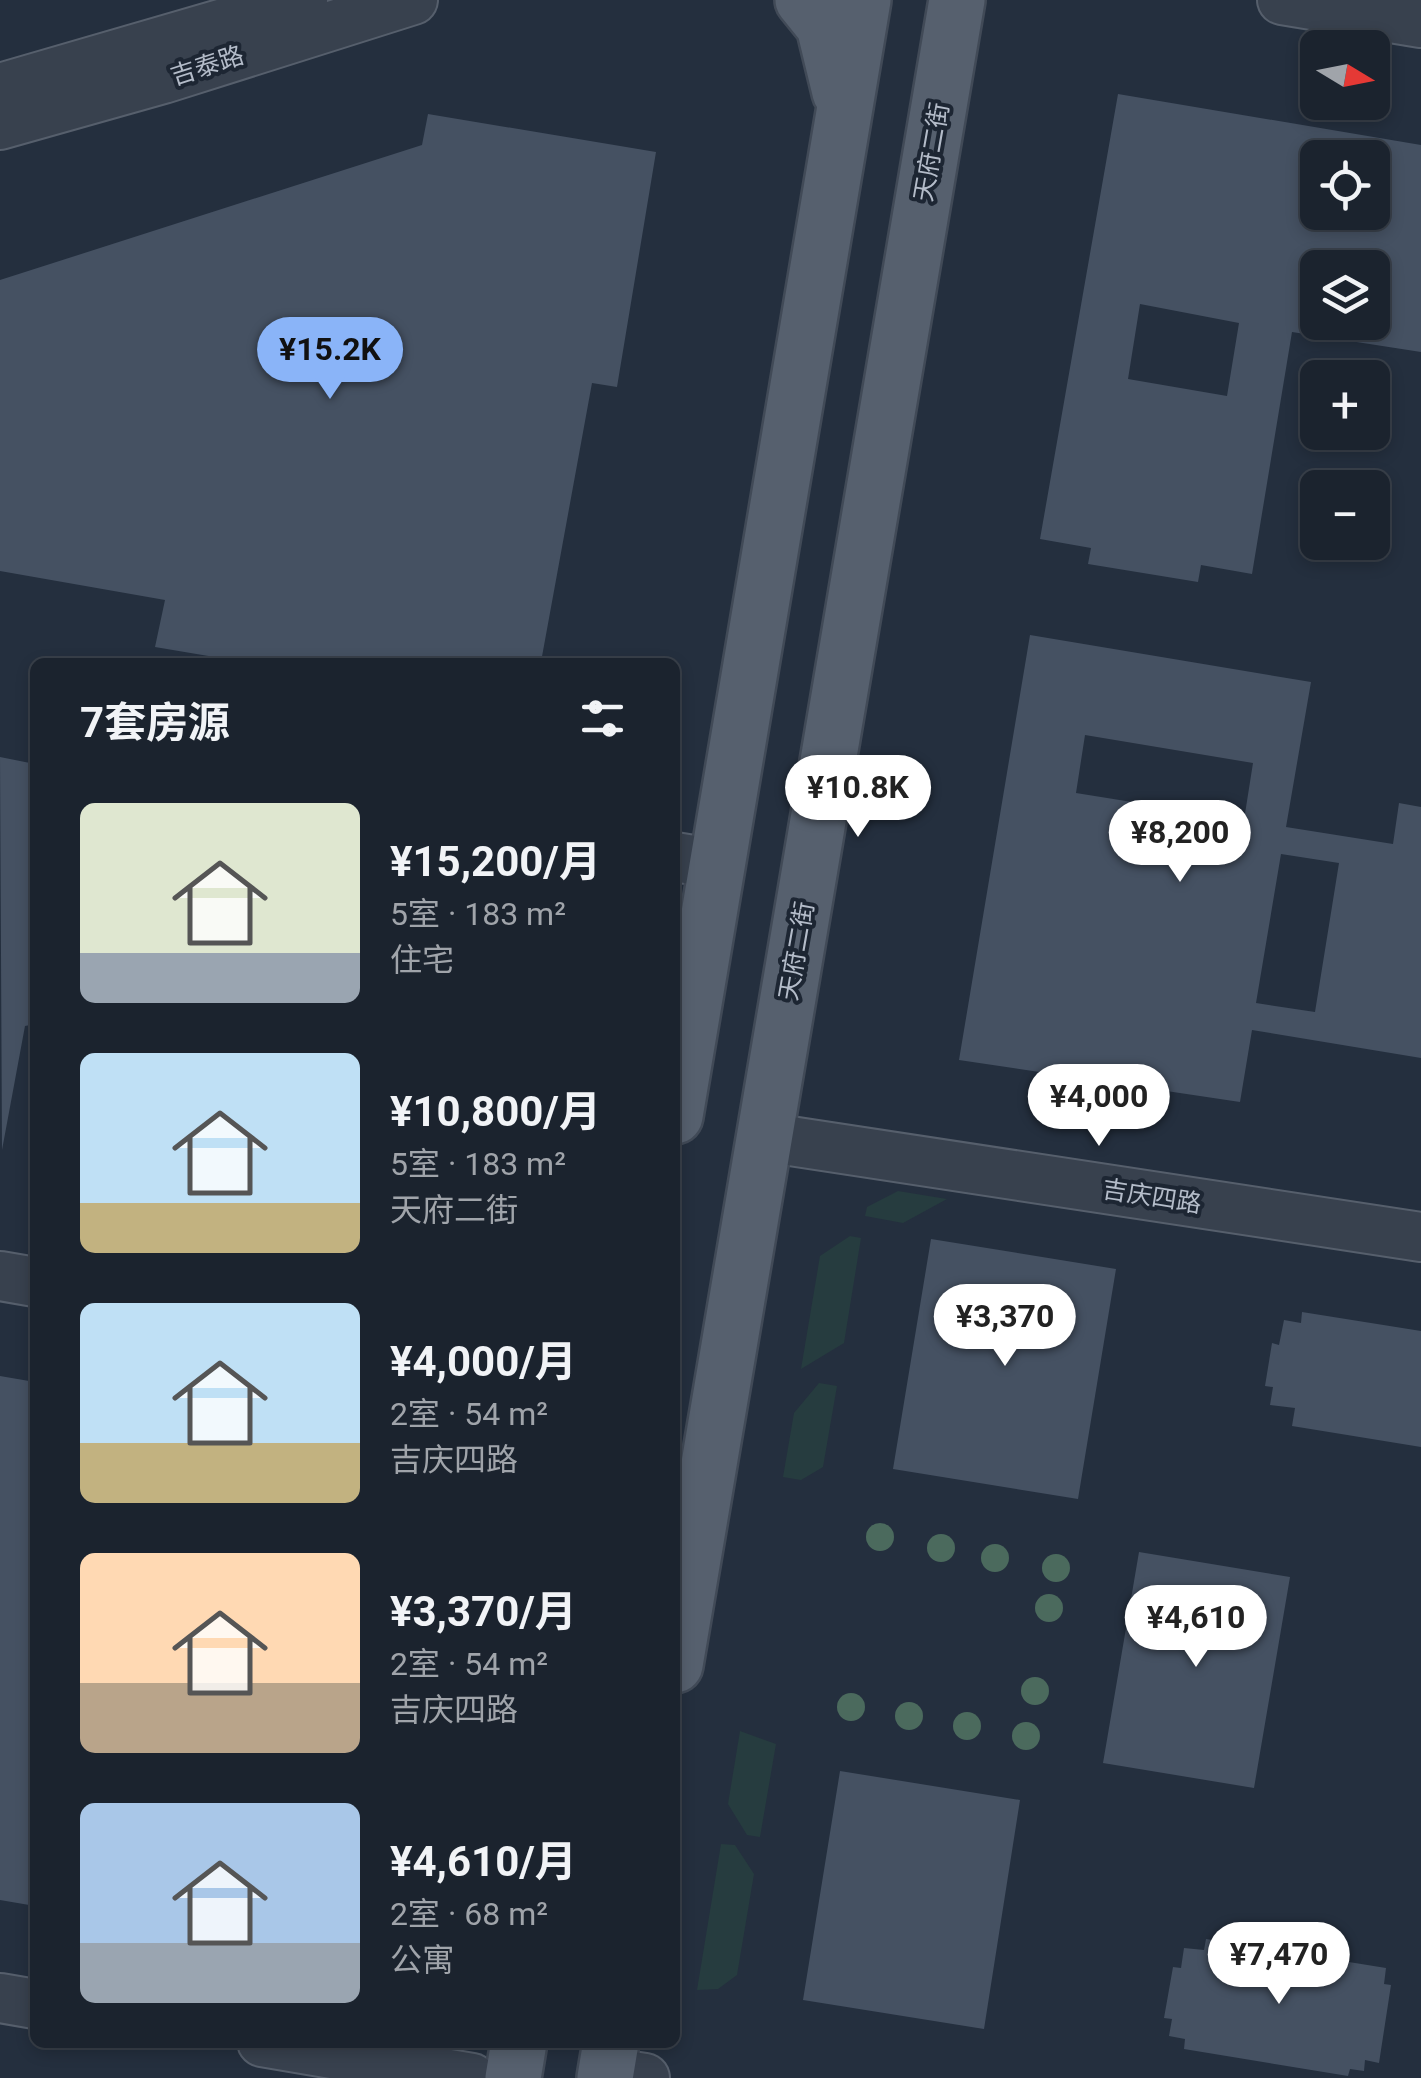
<!DOCTYPE html>
<html lang="zh">
<meta charset="utf-8">
<style>
:root{--surface:#1b232e;--page:#282f3a;--text:#f1f3f6;--muted:#a0a4aa;--line:#39404a;--accent:#8ab4f8}
body{margin:0;font-family:Roboto,"Noto Sans SC",sans-serif;background:var(--page);color:var(--text);height:100vh;display:flex;flex-direction:column;font-size:38px;white-space:nowrap}
*{box-sizing:border-box;margin:0}
p{font-size:32px;color:var(--muted)}
.icon{flex:none;width:55px;height:55px;fill:none;stroke:currentColor;stroke-width:2;stroke-linecap:round;stroke-linejoin:round}
.map{position:relative;flex:1;overflow:hidden}
.details{position:absolute;left:30px;top:658px;width:650px;height:1390px;display:flex;flex-direction:column;background:var(--surface);border-radius:15px;box-shadow:0 5px 15px #0003,0 0 0 2px var(--line)}
.details>*{flex:none}
.needle{width:65px;rotate:100deg}
.tools{position:absolute;left:1300px;top:30px;display:grid;gap:20px}
.tools a{display:grid;place-items:center;width:90px;height:90px;border-radius:15px;background:var(--surface);box-shadow:0 5px 15px #0003,0 0 0 2px var(--line);font-size:50px}
.price{position:absolute;translate:-50% -85px;padding:0 22px;border-radius:35px;background:#fff;color:#222;font-size:32px;line-height:65px;filter:drop-shadow(0 2px 5px #0008)}
.price::after{content:'';position:absolute;left:50%;top:60px;width:30px;height:22px;margin-left:-15px;background:inherit;clip-path:polygon(0 0,100% 0,50% 100%)}
.price.current{background:var(--accent);color:#111}
ul{padding:0;list-style:none}
li{display:flex;align-items:center;gap:30px;height:250px;padding:0 50px}
li span{display:grid;place-items:center;flex:none;width:280px;height:200px;border-radius:15px;color:#555}
li>.icon{margin-inline-start:auto}
span .icon{width:120px;height:120px;fill:#fffc;stroke-width:1}
li b{font-size:42px}
h2{display:flex;justify-content:space-between;align-items:center;height:120px;padding:0 50px;font-size:42px}
.map>svg:first-child{display:block}
.green{fill:#263c3f}
.building{fill:#455162;fill-rule:evenodd}
.lines{fill:none;stroke-linecap:round;stroke-linejoin:round}
.minor-casing{stroke:#565f6c;stroke-width:52}
.major-casing{stroke:#414a57;stroke-width:60}
.minor{stroke:#38414e;stroke-width:48}
.major{stroke:#56606e;stroke-width:55}
.tree{fill:#4b6a5d}
.labels{text-anchor:middle;stroke-width:8;stroke-linejoin:round;paint-order:stroke}
.street-label{font-size:25px;fill:#b4bcc9;stroke:#1d2633}
</style>
<div class="map">
<svg width="1421" height="2078" viewBox="0 0 1421 2078">
<rect width="100%" height="100%" fill="#242f3e"/>
<path class="green" d="M898,1191l49,8 -44,24 -38,-7 2,-9z
M850,1236l11,2 -17,105 -43,26 19,-113z
M819,1383l18,3 -14,81 -22,13 -18,-3 11,-64z
M740,1731l36,13 -16,93 -13,-2 -19,-31z
M721,1844l14,1 19,29 -17,101 -19,14 -21,1z"/>
<path class="building" d="M1118,94l303,51v207l-129,-20 -40,242 -51,-9 -3,17 -110,-18 3,-16 -51,-9zM1318,158h54v54h-54zM1318,268h54v54h-54zM1140,304l99,19 -12,73 -99,-17z
M428,114l228,38 -39,235 -25,-4 -51,279h-297l-89,-15 10,-47 -165,-29v-291l422,-135z
M1030,635l281,47 -25,145 107,17 6,-41 22,4v251l-169,-28 -12,72 -281,-42zM1085,735l168,28 -9,57 -168,-27zM1281,854l58,9 -24,149 -59,-9z
M0,757l35,7v260l-10,2 -23,124z
M931,1239l185,30 -38,230 -185,-30z
M1302,1312l119,19v116l-129,-21 3,-18 -25,-3 3,-18 -8,-1 7,-43 7,2 5,-25 17,3z
M0,1376l35,6v524l-35,-6z
M1139,1552l151,25 -36,211 -151,-25z
M840,1771l180,29 -36,229 -181,-29z
M1206,1939l180,29 -2,16 7,1 -12,78 -14,-3 -1,11 -14,-2 -2,7 -164,-27 1,-10 -16,-3 3,-17 -8,-1 9,-51 8,1 3,-20 20,2z"/>
<g class="lines">
<defs>
<path id="minor" d="M1282,0l139,23
M0,88l303,-88
M0,125l163,-46 250,-79
M675,857l42,7
M764,1137l657,100
M0,1276l35,6
M0,1998l35,6
M262,2042l210,36
M606,2072l39,6"/>
<path id="major" d="M803,0l21,26 16,66
M675,1116l188,-1116
M675,1665l282,-1665
M513,2078l6,-36
M605,2078l6,-36"/>
</defs>
<use href="#minor" class="minor-casing"/>
<use href="#major" class="major-casing"/>
<use href="#minor" class="minor"/>
<use href="#major" class="major"/>
</g>
<g class="tree">
<circle cx="880" cy="1537" r="14"/>
<circle cx="941" cy="1548" r="14"/>
<circle cx="995" cy="1558" r="14"/>
<circle cx="1056" cy="1568" r="14"/>
<circle cx="1049" cy="1608" r="14"/>
<circle cx="1035" cy="1691" r="14"/>
<circle cx="851" cy="1707" r="14"/>
<circle cx="909" cy="1716" r="14"/>
<circle cx="967" cy="1726" r="14"/>
<circle cx="1026" cy="1736" r="14"/>
</g>
<g class="labels">
<g class="street-label">
<text transform="translate(207 65) rotate(-18)" y="9">吉泰路</text>
<text transform="translate(931 152) rotate(-80)" y="9">天府二街</text>
<text transform="translate(796 951) rotate(-80)" y="9">天府二街</text>
<text transform="translate(1152 1196) rotate(9)" y="9">吉庆四路</text>
</g>
</g>
</svg>
<div class="tools">
<a><svg class="needle" viewBox="-14 -14 28 28"><path d="M0-13l5 13h-10z" fill="#e53935"/><path d="M0 13l5-13h-10z" fill="#a0a4aa"/></svg></a>
<a><svg class="icon" aria-label="locate" viewBox="0 0 24 24"><circle cx="12" cy="12" r="6"/><path d="M12 2v4M12 18v4M2 12h4M18 12h4"/></svg></a>
<a><svg class="icon" aria-label="layers" viewBox="0 0 24 24"><path d="M12 4l9 5-9 5-9-5zM3 14l9 5 9-5"/></svg></a>
<a>+</a>
<a>−</a>
</div>
<b class="price current" style="left:330px;top:402px">¥15.2K</b>
<b class="price" style="left:858px;top:840px">¥10.8K</b>
<b class="price" style="left:1180px;top:885px">¥8,200</b>
<b class="price" style="left:1099px;top:1149px">¥4,000</b>
<b class="price" style="left:1005px;top:1369px">¥3,370</b>
<b class="price" style="left:1196px;top:1670px">¥4,610</b>
<b class="price" style="left:1279px;top:2007px">¥7,470</b>
<section class="details">
<h2>7套房源<svg class="icon" aria-label="filters" viewBox="0 0 24 24"><path d="M4 7h16M4 17h16"/><circle cx="9" cy="7" r="2"/><circle cx="15" cy="17" r="2"/></svg></h2>
<ul>
<li><span style="background:linear-gradient(#dfe7d0 75%,#9aa5b1 0)"><svg class="icon" aria-label="home" viewBox="0 0 24 24"><path d="M3 11l9-7 9 7M6 9v11h12V9"/></svg></span><div><b>¥15,200/月</b><p>5室 · 183 m²</p><p>住宅</p></div></li>
<li><span style="background:linear-gradient(#bfe0f5 75%,#c2b280 0)"><svg class="icon" aria-label="home" viewBox="0 0 24 24"><path d="M3 11l9-7 9 7M6 9v11h12V9"/></svg></span><div><b>¥10,800/月</b><p>5室 · 183 m²</p><p>天府二街</p></div></li>
<li><span style="background:linear-gradient(#bfe0f5 70%,#c2b280 0)"><svg class="icon" aria-label="home" viewBox="0 0 24 24"><path d="M3 11l9-7 9 7M6 9v11h12V9"/></svg></span><div><b>¥4,000/月</b><p>2室 · 54 m²</p><p>吉庆四路</p></div></li>
<li><span style="background:linear-gradient(#ffd9b3 65%,#b9a48a 0)"><svg class="icon" aria-label="home" viewBox="0 0 24 24"><path d="M3 11l9-7 9 7M6 9v11h12V9"/></svg></span><div><b>¥3,370/月</b><p>2室 · 54 m²</p><p>吉庆四路</p></div></li>
<li><span style="background:linear-gradient(#a9c7e8 70%,#9aa5b1 0)"><svg class="icon" aria-label="home" viewBox="0 0 24 24"><path d="M3 11l9-7 9 7M6 9v11h12V9"/></svg></span><div><b>¥4,610/月</b><p>2室 · 68 m²</p><p>公寓</p></div></li>
</ul>
</section>
</div>
